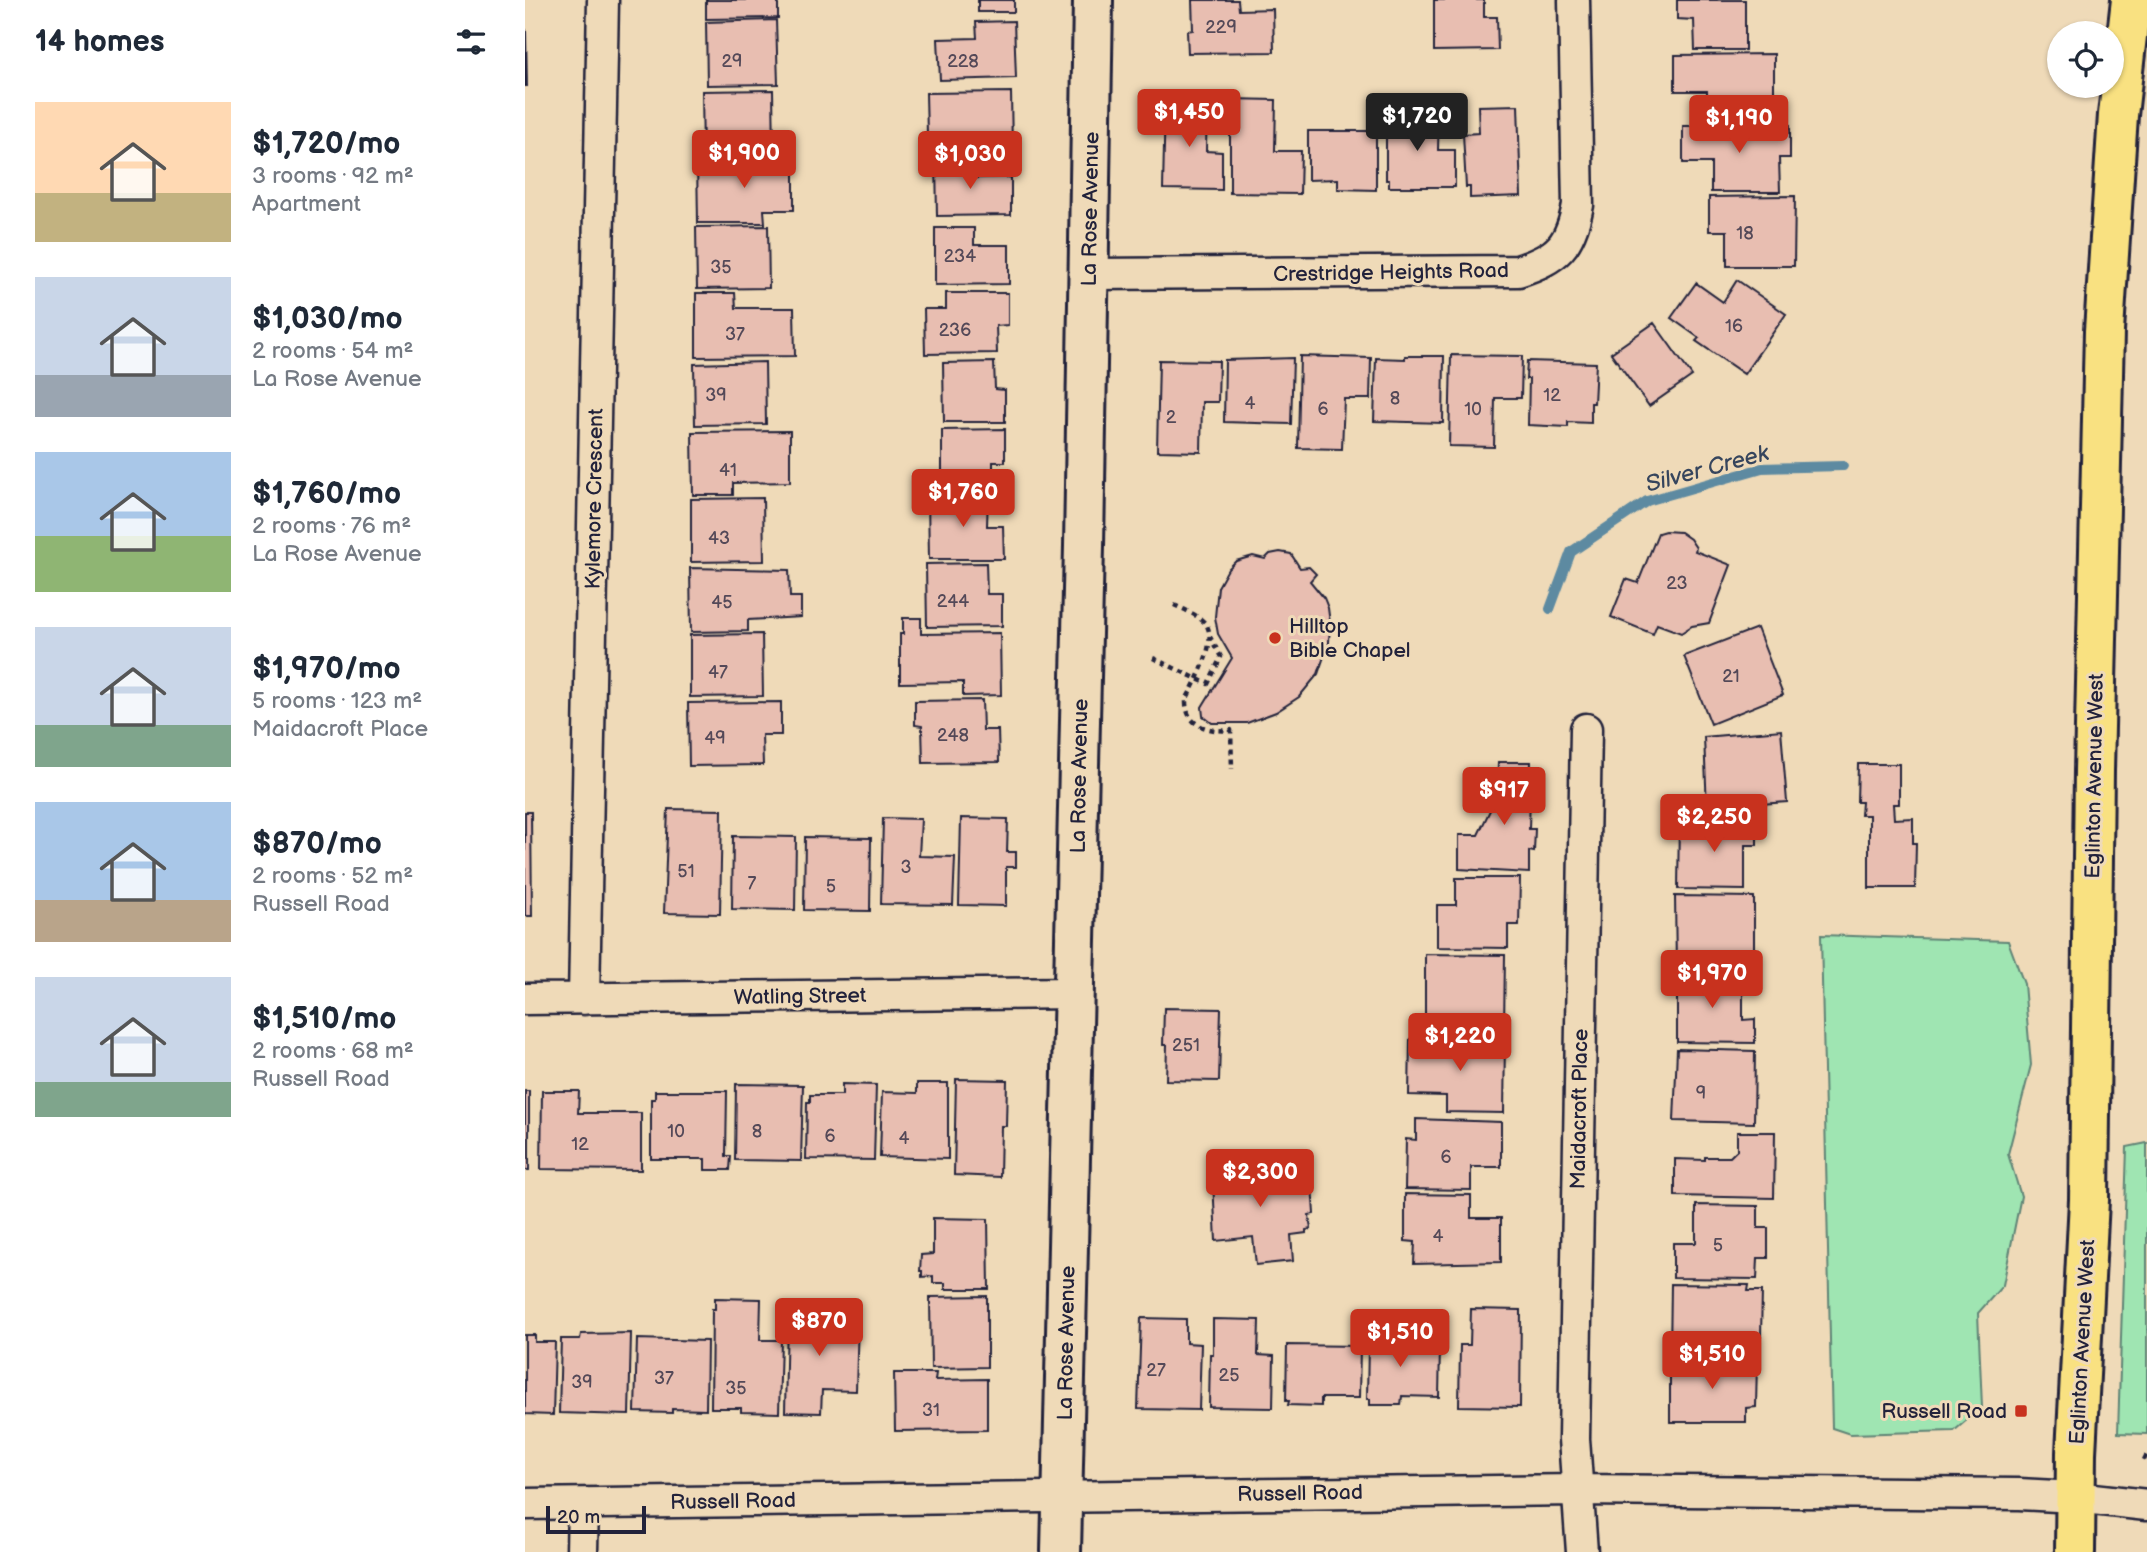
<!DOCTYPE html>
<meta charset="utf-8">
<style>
:root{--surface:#fff;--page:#f6f6f7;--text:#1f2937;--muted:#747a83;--accent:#c8321e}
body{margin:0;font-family:"Balsamiq Sans",sans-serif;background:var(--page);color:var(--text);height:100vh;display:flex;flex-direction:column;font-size:26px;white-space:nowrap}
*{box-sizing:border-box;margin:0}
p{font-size:23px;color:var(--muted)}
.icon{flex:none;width:38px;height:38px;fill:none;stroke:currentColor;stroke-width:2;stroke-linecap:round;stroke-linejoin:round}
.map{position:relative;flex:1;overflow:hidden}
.panel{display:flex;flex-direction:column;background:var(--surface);width:525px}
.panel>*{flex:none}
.buttons{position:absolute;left:1522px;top:21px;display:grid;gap:14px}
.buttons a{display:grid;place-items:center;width:77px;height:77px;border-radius:50%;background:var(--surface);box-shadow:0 2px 5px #0004;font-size:35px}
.scale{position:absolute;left:21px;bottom:18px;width:100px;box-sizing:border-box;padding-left:7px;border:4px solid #22223b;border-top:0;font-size:19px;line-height:24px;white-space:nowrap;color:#22223b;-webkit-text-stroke:5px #efdab8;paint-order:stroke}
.price{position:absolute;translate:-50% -60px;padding:0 16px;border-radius:7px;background:var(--accent);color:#fff;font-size:23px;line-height:46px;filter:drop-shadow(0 2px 4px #0008)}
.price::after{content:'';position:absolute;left:50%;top:42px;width:21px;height:16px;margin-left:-10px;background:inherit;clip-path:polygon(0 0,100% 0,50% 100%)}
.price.selected{background:#222;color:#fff}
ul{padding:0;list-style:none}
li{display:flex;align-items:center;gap:21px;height:175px;padding:0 35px}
li span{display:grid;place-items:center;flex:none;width:196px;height:140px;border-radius:0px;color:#555}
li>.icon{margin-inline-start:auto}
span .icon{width:84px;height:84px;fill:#fffc;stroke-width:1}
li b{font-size:30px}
h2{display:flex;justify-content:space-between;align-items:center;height:84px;padding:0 35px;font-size:30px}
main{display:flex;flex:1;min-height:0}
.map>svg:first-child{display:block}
.green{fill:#9fe5b2;stroke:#608476;stroke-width:2}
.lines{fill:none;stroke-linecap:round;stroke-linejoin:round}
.stream{stroke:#5d8aa1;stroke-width:10}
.building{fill:#e8beb1;stroke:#22223b;stroke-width:2}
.street-casing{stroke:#22223b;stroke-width:35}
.secondary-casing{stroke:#22223b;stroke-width:44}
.primary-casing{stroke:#22223b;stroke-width:44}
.path{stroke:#22223b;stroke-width:4.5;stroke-dasharray:5 5;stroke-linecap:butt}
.street{stroke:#efdab8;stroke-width:30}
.secondary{stroke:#efdab8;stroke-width:38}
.primary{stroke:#f9e181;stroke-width:38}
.poi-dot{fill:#c8321e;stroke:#efdab8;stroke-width:2.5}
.labels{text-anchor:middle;stroke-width:6;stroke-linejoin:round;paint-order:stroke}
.number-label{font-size:18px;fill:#544958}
.street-label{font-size:21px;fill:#22223b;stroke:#efdab8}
.poi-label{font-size:21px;fill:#22223b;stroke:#efdab8;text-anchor:start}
.water-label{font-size:23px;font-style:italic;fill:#36455d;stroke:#efdab8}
</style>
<main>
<section class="panel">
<h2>14 homes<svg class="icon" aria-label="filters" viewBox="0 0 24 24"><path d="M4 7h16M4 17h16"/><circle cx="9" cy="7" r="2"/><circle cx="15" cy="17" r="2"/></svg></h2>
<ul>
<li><span style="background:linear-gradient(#ffd9b3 65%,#c2b280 0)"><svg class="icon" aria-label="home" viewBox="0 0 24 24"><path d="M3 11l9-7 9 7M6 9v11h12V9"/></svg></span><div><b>$1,720/mo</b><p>3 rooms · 92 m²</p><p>Apartment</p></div></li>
<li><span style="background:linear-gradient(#c9d6e8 70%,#9aa5b1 0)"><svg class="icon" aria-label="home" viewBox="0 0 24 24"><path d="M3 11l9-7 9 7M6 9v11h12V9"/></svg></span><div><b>$1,030/mo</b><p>2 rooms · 54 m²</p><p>La Rose Avenue</p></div></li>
<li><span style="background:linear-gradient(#a9c7e8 60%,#8fb573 0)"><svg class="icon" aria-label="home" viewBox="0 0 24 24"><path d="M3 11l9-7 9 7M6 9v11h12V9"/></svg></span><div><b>$1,760/mo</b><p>2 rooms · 76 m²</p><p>La Rose Avenue</p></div></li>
<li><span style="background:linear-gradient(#c9d6e8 70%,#7fa58c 0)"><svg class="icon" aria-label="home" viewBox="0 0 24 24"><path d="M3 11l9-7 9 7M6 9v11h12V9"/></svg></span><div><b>$1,970/mo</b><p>5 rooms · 123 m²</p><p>Maidacroft Place</p></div></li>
<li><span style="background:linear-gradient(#a9c7e8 70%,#b9a48a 0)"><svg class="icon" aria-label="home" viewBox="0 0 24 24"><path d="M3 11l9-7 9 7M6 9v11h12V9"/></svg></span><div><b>$870/mo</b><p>2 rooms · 52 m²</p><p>Russell Road</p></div></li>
<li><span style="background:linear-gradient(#c9d6e8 75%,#7fa58c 0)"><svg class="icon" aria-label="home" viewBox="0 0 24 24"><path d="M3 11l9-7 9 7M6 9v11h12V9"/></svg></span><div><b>$1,510/mo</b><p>2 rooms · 68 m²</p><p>Russell Road</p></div></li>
</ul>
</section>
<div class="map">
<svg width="1622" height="1552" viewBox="0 0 1622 1552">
<rect width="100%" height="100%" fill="#efdab8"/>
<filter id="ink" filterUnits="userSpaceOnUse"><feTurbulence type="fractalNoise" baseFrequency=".0143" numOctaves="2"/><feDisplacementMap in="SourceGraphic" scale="14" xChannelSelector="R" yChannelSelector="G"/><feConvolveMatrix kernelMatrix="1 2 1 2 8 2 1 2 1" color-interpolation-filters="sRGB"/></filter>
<g filter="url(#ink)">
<path class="green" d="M1296,935l187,6 16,43 7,81 -23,89 13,42 -18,89 -25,28 4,94 -28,24 -104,3 -18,-6z
M1622,1143v291l-29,-1 9,-286z"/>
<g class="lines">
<path class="stream" d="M1025,609l21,-57 76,-51 115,-33 81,-2"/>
</g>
<path class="building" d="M181,0h72v18l-72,1z
M453,0h36v12h-36z
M667,0h46l1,10 34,-1 1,43 -86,1 -1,-22 6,-1z
M909,0h50v17h13l1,33 -64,1z
M1152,0h68v50h-50l-1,-30 -17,-1z
M251,20l2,64 -71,1 -1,-63z
M489,21l2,57 -76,2 -2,-41 39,-1 -1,-16z
M0,30h1l1,56h-2z
M1249,54v66h-67v-29h-32v-36z
M248,90l1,63 -71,1 -1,-63z
M486,92l1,58 -37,1v-17l-48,1 -1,-42z
M705,99l46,1 -1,51h26l-1,43 -70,-1z
M640,100l42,1 -1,50 16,1v38l-59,-1z
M993,105l3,91 -51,2v-11h-4l-3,-53 16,-1 -1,-27z
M861,114h53l-1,36h17v37h-66v-7h-3z
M1265,125v33h-11l1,34h-69v-29h-28v-37z
M783,131h68v59l-38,-1v-10l-30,1z
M269,159v51h-30l1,13h-67l-1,-63z
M449,160l1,18 36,-1v38l-74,1 -1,-55z
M1270,196l-1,70h-67v-35h-18v-34z
M243,226l1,62 -72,1 -1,-62z
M410,228h39v17h35v39l-74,1z
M1212,280l49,34 -42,60 -48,-33 3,-3 -28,-20 25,-35 27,19z
M171,293h39l1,15h58l1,48 -99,1z
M421,293h62v32l-12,1 1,27 -72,1 -1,-45h22z
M1129,323l38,53 -43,30 -38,-53z
M926,355l71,1 -1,42h-26l-1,49 -45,-1z
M775,356l71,2 -1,41h-26l-2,50 -44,-1z
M880,356h39l-1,67 -69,-2 2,-63 29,1z
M768,358l-2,66 -67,-2 1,-62z
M634,360l60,1 -1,41h-16l-1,50 -44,-1z
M1002,361l69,2 -2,40h-3v20l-23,-1v5l-40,-2 1,-46h-3z
M240,362l1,62 -71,1 -1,-61z
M469,362l1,27 10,1v32h-61l-1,-59z
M480,429v33h-12v29h-51v-61z
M265,431v51l-57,1v12h-40l-1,-63z
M403,496h60l-1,30h16l1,33h-75z
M238,498l1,63 -73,1v-63z
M1140,531l15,1 10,7 6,9 -1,3 36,14 -22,58 -17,3 -11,7 -24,-9 -4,10 -42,-17 15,-38 12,4 20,-50z
M755,552l11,2 9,14 9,-1 7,7 -6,7 14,17 4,10 2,15 -1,19 -11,32 -19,23 -23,15 -29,11h-35l-9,-7 -1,-9 30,-49 -14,-24 -3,-17 3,-30 10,-18 8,-8 17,-5 12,3 5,-5z
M461,563l1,31h15v32l-75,1 -1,-63z
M165,568l99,2 1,27h11v20l-53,3v11l-57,1z
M378,618h18v16l79,-1 1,62 -38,1v-14l-63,1v-49h3z
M1232,628l26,67 -72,29 -27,-68z
M237,634l1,62 -73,1v-62z
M457,700l1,30h15l1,32 -76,1 -1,-37 -7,-1v-24z
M256,702v33h-19l1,30 -74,1 -1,-63z
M1256,730l6,72 -80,6 -3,-71z
M973,762h33l-2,67h6l-1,23 -5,-1v22l-70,-4v-34h19l15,-31h4z
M1333,764h41v40h-6l1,15 19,-1v25h3l-1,45h-46v-73h-8l1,-13h-5z
M143,809l54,1 -2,104 -56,-1z
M0,812h6l1,104h-7z
M358,818l38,1 -2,37 36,1 -2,48 -72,-1z
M436,818l47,1 -1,33h9v15h-10v39l-47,-1z
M1154,820l78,1v24h-12v45l-67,-1z
M208,836l63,1 -1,73 -63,-1z
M280,837l66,1 -1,73 -66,-1z
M931,878h64l-1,47h-11v23l-71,-1v-42h19z
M1150,896l79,1v71l-78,-1z
M900,954l80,1 -1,74h-37v-5h-42z
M1152,974h66v46l12,-1v24l-78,-1z
M639,1008l57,1 -2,72 -53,-1 1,-35h-4z
M885,1039l95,1 -1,73 -58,-1v-16l-37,-1z
M1152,1049l78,2 -1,72 -80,-2z
M431,1079l51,1 -1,46h-5l-1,51 -46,-2z
M392,1083h31v76l-68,-2 2,-65 35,1z
M211,1084l67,1 -2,76 -66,-1z
M317,1084l34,1 -2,75 -68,-1 1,-57h3v-7h32z
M0,1091h4v79h-4z
M17,1091h37l-1,22h63v57l-100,-1z
M130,1091h72l-1,65h5l-1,14h-25v-11h-54v-60h4z
M891,1119l85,3v45h-30v23l-66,-1 1,-50 10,1z
M1212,1132h38l-1,66 -99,-2v-37l30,1v-3h25l7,-7z
M734,1157l2,25 41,-3 1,7 9,-1 2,29 -5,1 2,14 -5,1v3l-15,2 2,26 -37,4 -3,-28 -37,4 -4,-80z
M880,1194l66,1v23h30v44l-87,2 1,-22 -10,-1z
M1171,1205l62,1v22h10v30h-10l-1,21 -84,-1v-35h23z
M408,1218l55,1 1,70h-44v-6h-12v-7l-11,1v-6h-2l1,-16 12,-1z
M1146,1284l78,1 -1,6h14l-1,45h-14v21l-77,-1z
M462,1296v71l-56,1 -1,-71z
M190,1298l46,1 -1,41h21l-2,73 -38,-1v-4h-30l1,-99h3z
M288,1308h26l-1,9 20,1 -2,73 -34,-1 -1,23 -36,-1 2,-95 26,1z
M946,1309l50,1 -1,97 -61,-1 1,-61h10z
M616,1318l45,1v24l15,1 -2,66 -61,-1z
M688,1319l46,1 -1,35 16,1 -1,52 -64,-1 1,-53h3z
M847,1327l27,1v17l41,1 -1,51 -37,-1 -1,9h-31v-6h-3l1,-55h4z
M106,1333l-2,82 -70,-2 2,-74h19l1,-5z
M0,1335h10v7h20l-2,73 -28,-1z
M112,1339l70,2 -1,69 -34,-1v4l-37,-1z
M762,1345l73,1 -1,52h-38v8l-33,-1 1,-4h-3z
M1145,1360l87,1 -1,46 -10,1v14h-76z
M369,1373h42l-1,7 52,-1v51l-92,1z"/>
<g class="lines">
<defs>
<path id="street" d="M564,274l429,-3c40,-13 52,-25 60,-66l-4,-205
M0,999l550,-6
M59,999l19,-999
M0,1504l1053,-14 441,4 56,3 72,8
M57,1552l1,-48
M1057,1552l-8,-113 12,-710"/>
<path id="secondary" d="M536,1552l23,-1006 9,-546"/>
<path id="primary" d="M1550,1552l1,-99 13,-253 5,-429 10,-440 14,-216 13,-115"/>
</defs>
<use href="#street" class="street-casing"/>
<use href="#secondary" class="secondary-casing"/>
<use href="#primary" class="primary-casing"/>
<path class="path" d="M649,605c11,5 27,11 33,21 10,18 -12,57 -21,74 -1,27 24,32 45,30l1,39
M628,658l55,26 13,-27 -11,-20
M1619,1460l3,-6"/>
<use href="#street" class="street"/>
<use href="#secondary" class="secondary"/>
<use href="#primary" class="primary"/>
</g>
</g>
<g class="poi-dot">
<circle cx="750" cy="638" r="7"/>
<rect x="1489" y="1404" width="14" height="14" rx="3.5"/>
</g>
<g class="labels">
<g class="number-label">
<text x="696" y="33">229</text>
<text x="207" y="67">29</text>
<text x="438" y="67">228</text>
<text x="1220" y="239">18</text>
<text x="435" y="262">234</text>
<text x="196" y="273">35</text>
<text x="1209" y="332">16</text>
<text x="430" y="336">236</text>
<text x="210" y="340">37</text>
<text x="191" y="401">39</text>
<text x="1027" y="401">12</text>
<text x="870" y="404">8</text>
<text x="725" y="409">4</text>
<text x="798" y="415">6</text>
<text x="948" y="415">10</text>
<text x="646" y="423">2</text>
<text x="203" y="476">41</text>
<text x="194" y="544">43</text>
<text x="1152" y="589">23</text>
<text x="428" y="607">244</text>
<text x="197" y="608">45</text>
<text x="193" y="678">47</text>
<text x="1206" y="682">21</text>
<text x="428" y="741">248</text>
<text x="190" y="744">49</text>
<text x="381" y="873">3</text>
<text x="161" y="877">51</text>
<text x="227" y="889">7</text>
<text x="306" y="892">5</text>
<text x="661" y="1051">251</text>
<text x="1176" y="1099">9</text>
<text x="151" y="1137">10</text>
<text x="232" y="1137">8</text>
<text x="305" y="1142">6</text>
<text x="379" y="1144">4</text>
<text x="55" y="1150">12</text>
<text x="921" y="1163">6</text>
<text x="913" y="1242">4</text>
<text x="1193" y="1251">5</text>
<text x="631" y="1376">27</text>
<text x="704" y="1381">25</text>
<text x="139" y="1384">37</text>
<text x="57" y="1388">39</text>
<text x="211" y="1394">35</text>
<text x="406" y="1416">31</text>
</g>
<g class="street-label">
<text transform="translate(565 209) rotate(-89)" y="7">La Rose Avenue</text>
<text transform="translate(866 272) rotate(-1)" y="7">Crestridge Heights Road</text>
<text transform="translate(69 499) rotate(-89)" y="7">Kylemore Crescent</text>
<text transform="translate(554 776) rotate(-89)" y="7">La Rose Avenue</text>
<text transform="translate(1569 776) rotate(-89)" y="7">Eglinton Avenue West</text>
<text transform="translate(275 996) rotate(-1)" y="7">Watling Street</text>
<text transform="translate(1054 1109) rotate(-89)" y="7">Maidacroft Place</text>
<text transform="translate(1557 1342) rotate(-87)" y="7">Eglinton Avenue West</text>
<text transform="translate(541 1343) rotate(-89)" y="7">La Rose Avenue</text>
<text transform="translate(775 1493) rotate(-1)" y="7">Russell Road</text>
<text transform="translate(208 1501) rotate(-1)" y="7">Russell Road</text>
</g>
<g class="poi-label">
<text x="764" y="633">Hilltop<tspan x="764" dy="24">Bible Chapel</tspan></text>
<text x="1482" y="1418" text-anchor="end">Russell Road</text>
</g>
<g class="water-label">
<text transform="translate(1182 468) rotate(-15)" y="8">Silver Creek</text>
</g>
</g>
</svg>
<div class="buttons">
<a><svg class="icon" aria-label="locate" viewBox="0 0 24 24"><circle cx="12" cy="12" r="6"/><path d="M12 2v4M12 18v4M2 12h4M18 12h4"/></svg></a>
</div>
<div class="scale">20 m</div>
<b class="price" style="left:664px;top:149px">$1,450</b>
<b class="price selected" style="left:892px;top:153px">$1,720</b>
<b class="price" style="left:1214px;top:155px">$1,190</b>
<b class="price" style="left:219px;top:190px">$1,900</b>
<b class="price" style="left:445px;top:191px">$1,030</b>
<b class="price" style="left:438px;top:529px">$1,760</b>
<b class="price" style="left:979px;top:827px">$917</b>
<b class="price" style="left:1189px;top:854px">$2,250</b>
<b class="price" style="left:1187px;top:1010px">$1,970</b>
<b class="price" style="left:935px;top:1073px">$1,220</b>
<b class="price" style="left:735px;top:1209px">$2,300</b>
<b class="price" style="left:294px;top:1358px">$870</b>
<b class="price" style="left:875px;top:1369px">$1,510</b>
<b class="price" style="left:1187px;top:1391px">$1,510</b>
</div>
</main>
